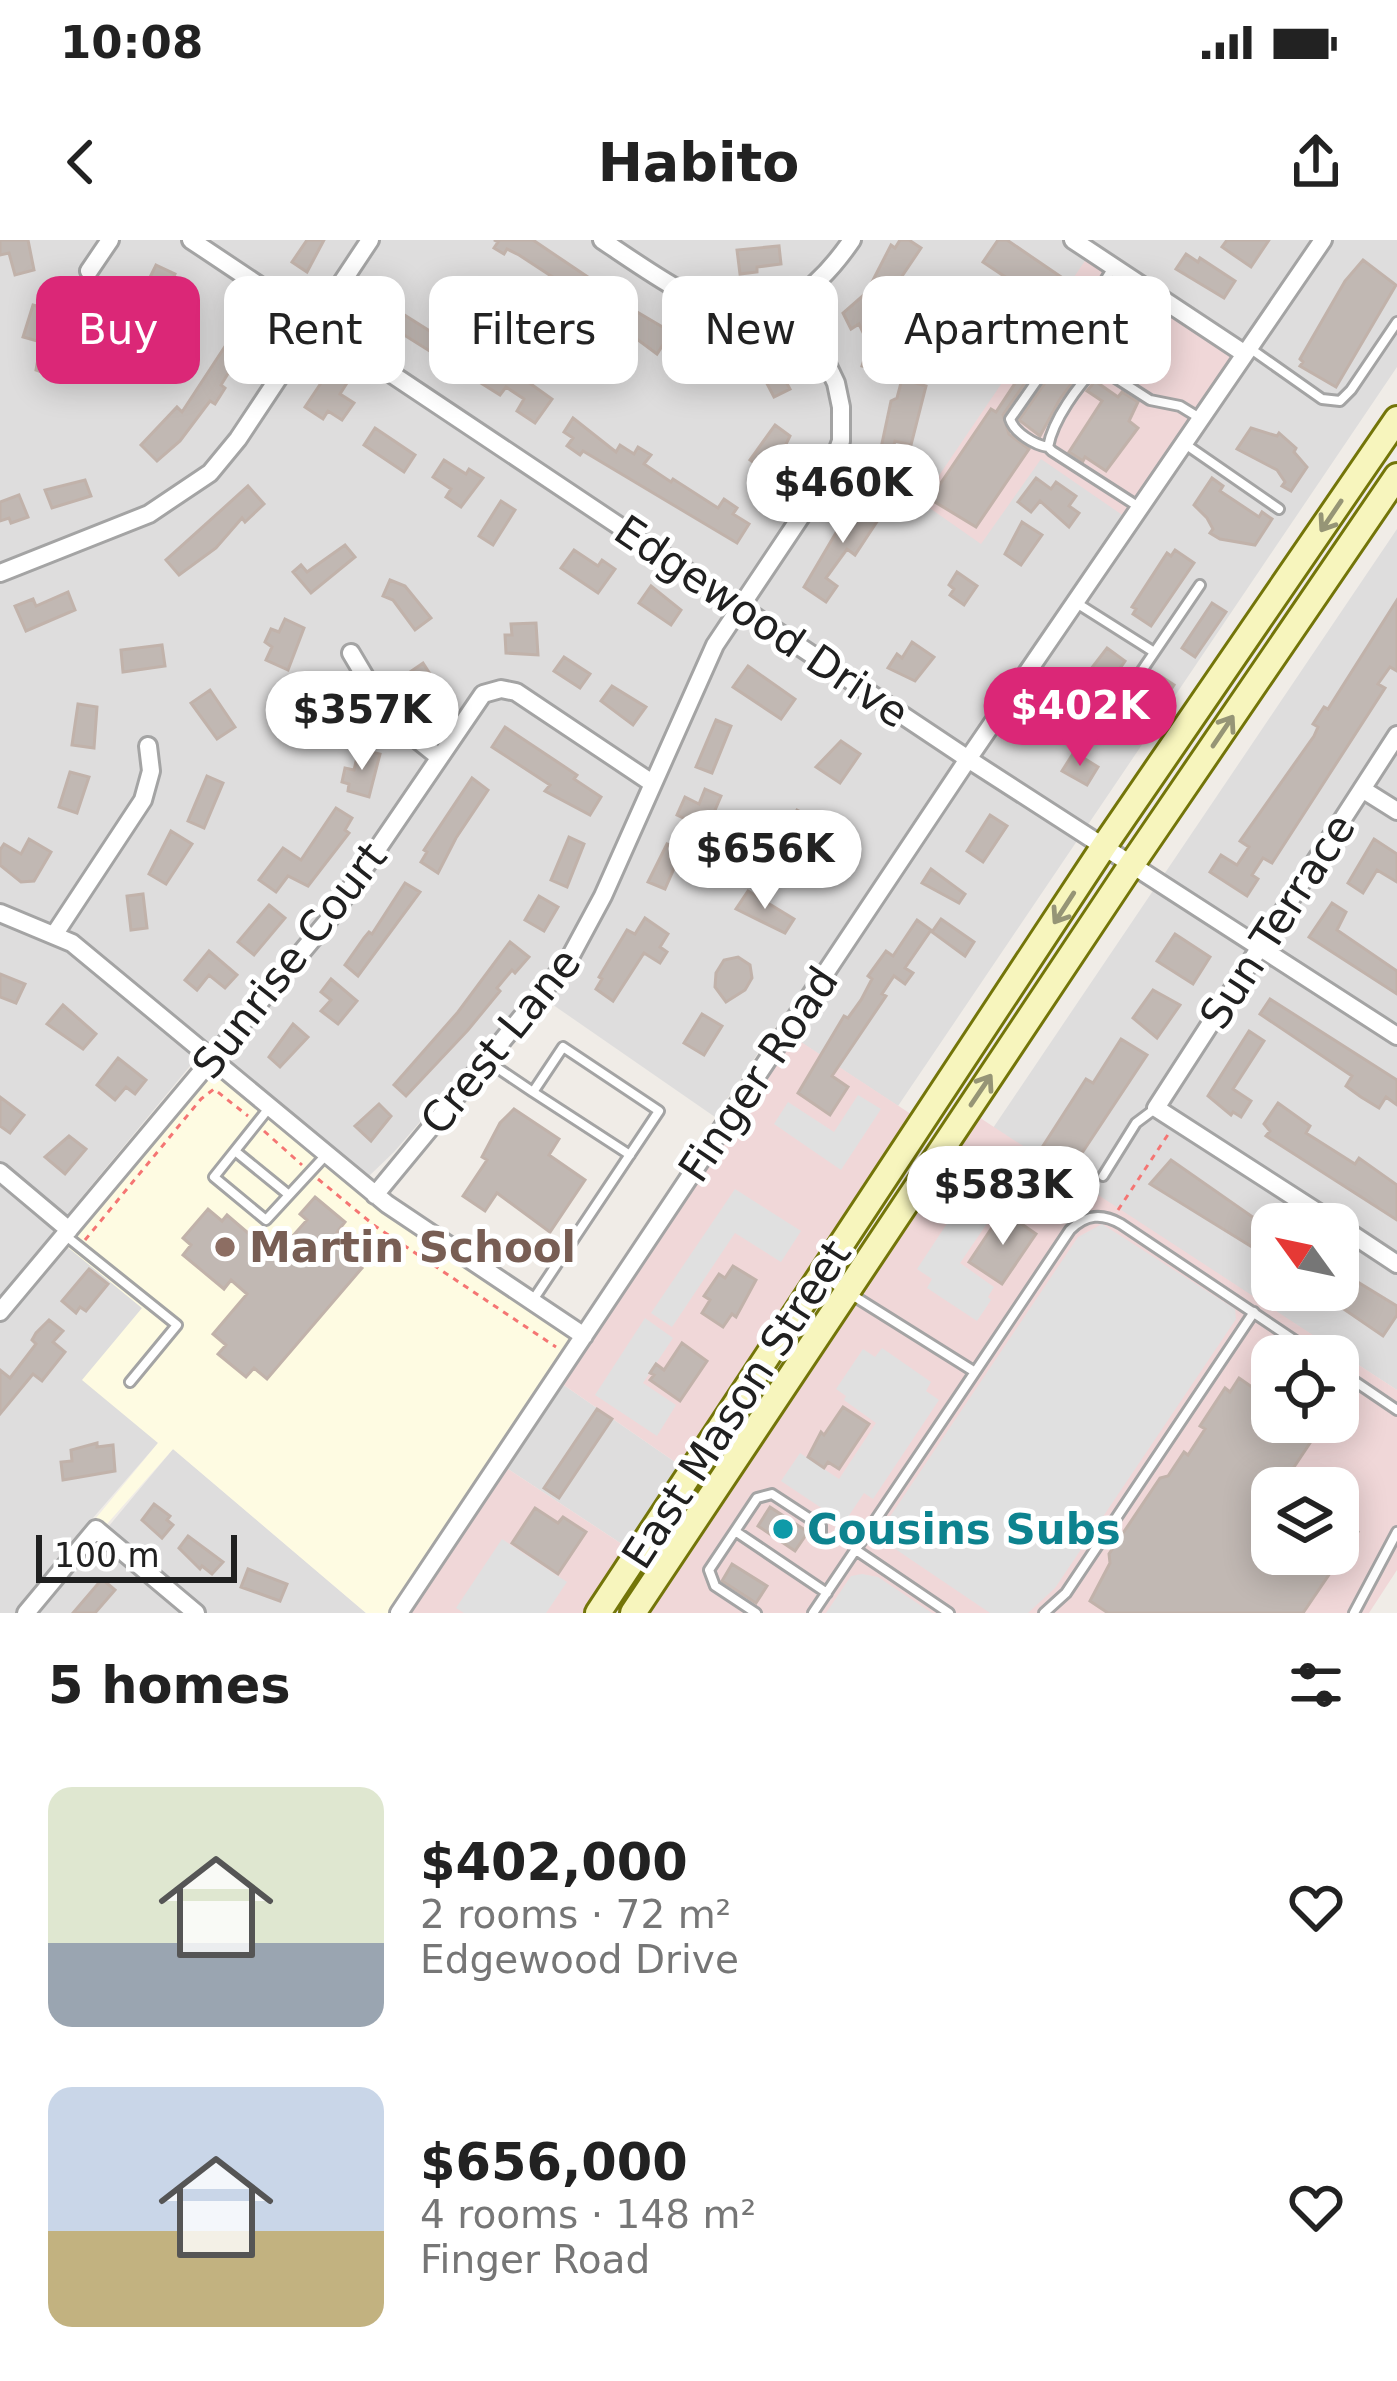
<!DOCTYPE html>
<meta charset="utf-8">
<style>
:root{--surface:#fff;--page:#f2f2f2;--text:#222;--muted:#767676;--accent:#db2777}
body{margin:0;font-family:"DejaVu Sans",sans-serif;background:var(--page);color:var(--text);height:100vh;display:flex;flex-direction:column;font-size:45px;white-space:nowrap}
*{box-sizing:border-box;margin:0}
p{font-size:39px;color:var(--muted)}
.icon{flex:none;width:66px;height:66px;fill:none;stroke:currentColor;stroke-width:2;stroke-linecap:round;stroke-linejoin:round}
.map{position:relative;height:1373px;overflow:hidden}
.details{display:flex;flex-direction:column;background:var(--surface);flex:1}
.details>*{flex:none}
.top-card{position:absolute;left:36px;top:36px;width:1326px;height:108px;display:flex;gap:24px}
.needle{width:78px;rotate:303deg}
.fabs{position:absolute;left:1251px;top:963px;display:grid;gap:24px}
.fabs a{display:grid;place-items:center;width:108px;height:108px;border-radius:24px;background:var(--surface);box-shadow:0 6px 30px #0003;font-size:60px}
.scale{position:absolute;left:36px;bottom:30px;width:201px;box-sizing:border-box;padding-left:12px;border:6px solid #202020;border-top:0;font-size:33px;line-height:42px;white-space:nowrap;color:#202020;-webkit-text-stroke:9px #fff;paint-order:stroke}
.price{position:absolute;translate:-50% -102px;padding:0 27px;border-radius:42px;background:#fff;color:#222;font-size:39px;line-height:78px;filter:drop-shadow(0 3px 6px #0008)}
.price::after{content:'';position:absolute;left:50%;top:72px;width:36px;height:27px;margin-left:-18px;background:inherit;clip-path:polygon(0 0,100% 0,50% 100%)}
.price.on{background:var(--accent);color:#fff}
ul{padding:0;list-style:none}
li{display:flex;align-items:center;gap:36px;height:300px;padding:0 48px}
li span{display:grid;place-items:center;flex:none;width:336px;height:240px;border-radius:24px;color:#555}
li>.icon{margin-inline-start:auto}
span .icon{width:144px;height:144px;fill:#fffc;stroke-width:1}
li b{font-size:51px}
h2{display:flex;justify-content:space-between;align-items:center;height:144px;padding:0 48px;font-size:51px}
.chip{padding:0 42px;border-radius:24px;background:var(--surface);box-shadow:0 6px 30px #0003;font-size:42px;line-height:108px}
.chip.on{background:var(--accent);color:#fff}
.status{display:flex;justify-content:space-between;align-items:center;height:84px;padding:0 60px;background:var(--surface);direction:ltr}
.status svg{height:33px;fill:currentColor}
header{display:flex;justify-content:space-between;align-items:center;height:156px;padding:0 48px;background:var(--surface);font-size:54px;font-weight:800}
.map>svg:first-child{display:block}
.residential{fill:#dedddd;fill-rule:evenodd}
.commercial{fill:#f0d7d8;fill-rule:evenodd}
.education{fill:#fefbe2}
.parking{fill:#e0e0e0}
.building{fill:#c1b8b3;stroke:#c1b2aa;stroke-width:3}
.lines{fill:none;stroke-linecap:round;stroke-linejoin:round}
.lane-casing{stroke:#a4a4a4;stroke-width:14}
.street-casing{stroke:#a4a4a4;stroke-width:22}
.secondary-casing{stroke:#737509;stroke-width:30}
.path{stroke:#f57573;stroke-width:3;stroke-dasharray:6 6;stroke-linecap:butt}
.lane{stroke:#fff;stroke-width:8}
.street{stroke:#fff;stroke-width:16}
.secondary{stroke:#f7f5bd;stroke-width:24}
.oneway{stroke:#969576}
.education-dot{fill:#8d6e63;stroke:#fff;stroke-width:4.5}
.culture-dot{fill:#0f9aa8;stroke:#fff;stroke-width:4.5}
.labels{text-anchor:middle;stroke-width:10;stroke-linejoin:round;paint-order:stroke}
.street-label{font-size:42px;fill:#202020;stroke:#fff}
.education-label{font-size:42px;font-weight:bold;fill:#785e54;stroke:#fff;text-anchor:start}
.culture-label{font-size:42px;font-weight:bold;fill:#0d838f;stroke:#fff;text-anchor:start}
</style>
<div class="status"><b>10:08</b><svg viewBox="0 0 49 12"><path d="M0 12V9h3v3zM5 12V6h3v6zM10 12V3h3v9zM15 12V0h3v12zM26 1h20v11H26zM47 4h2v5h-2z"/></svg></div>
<header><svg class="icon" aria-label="back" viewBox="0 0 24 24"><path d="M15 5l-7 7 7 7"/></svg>Habito<svg class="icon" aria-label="share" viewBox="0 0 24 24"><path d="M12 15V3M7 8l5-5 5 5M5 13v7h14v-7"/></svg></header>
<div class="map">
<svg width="1397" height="1373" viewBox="0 0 1397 1373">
<rect width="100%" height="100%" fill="#f0ece7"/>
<path class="residential" d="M0,0h1397v127l-499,739 -122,-80 -61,91 -182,-126 -139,161 -25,24 -160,-133 -157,190 90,75 16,135 -98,113 14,12 99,-119 193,164h-366z
M1397,289v861l-404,-262zM1272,984h66v66h-66z
M555,1139l136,94 -54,81 -138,-91z"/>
<path class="commercial" d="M1091,12l154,102 -114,167 -90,-62 -60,85 -60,-42z
M786,792l137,90 -232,351 -136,-94z
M968,870l429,280v180l-28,43h-736zM1272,1116h66v66h-66zM1272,1248h66v66h-66z
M499,1223l138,91 -39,59h-199z"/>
<path class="education" d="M212,819l175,145 197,132 -185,277h-33l-193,-164 -73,83 -4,-3v-11l62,-75 -76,-63 60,-72 -82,-67z"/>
<path class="parking" d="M858,855l23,14 -40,61 -67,-46 14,-22 46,30z
M989,920l18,13 6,-7 41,28 -20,30 -33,-21 -41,60 34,24 -6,10 3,3 -14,21 -50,-33 5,-9 -15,-10z
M735,949l66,42 -20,31 -46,-29 -63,94 -21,-14z
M1102,984l133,85 1,10 -181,269 -27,25h-38l-108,-73 10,-6 -9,-7 195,-290z
M645,1078l28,20 -30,45 33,22 -19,31 -62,-41z
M882,1108l49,34 -5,9 13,9 -66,99 -9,-6 -20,30 -63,-42 19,-28 39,26 37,-56 -32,-23 2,-4 -10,-7 27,-40 12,8z
M502,1299l65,43 -21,31h-82l-8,-5z
M862,1334l16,3 54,36h-106l25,-37z"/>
<path class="building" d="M0,0h28l6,30 -19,5 -6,-22 -9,2z
M307,0h17l-17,32 -15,-10z
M494,0h39l74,50 -2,3 66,39 -14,22 -43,-32 -43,-19 6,-10 -58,-38 -12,-6 -3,5 -10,-6 4,-6z
M900,0h9l12,8 -31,46 -18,-12 19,-37 4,3z
M998,0h9l79,54 -83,121 6,19 20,15 -53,78 -46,-28 61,-90 5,3 65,-98 -78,-52z
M1227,0h42l-18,27 -29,-20z
M779,6l2,18 -24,3v5l-17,2 -3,-24z
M1186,14l12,8 2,-4 35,23 -11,17 -48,-29z
M1363,20l33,25 -60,102 -36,-21 3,-4 -3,-3 45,-78z
M156,25l19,9 -16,37 -3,-1 -5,10 -18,-8z
M866,53l24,51 -11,27 -17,-5 7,-21 -10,-21 -8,5 -8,-16z
M376,57l106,67 3,-4 33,22 3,-5 31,22 -17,24 -18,-12 7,-12 -18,-12 -6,8 -99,-62 -28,-13 2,-3 -8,-5z
M33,65l18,5 -4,14 39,15 18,19 -19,18 -14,-15 -19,-6 -5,19 -11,-4 5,-28 -18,-5z
M1094,73l18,17 -52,69 -20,37 -21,-16z
M241,82l21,13 -19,28 -6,-4 -16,26 4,3 -10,16 -5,-3 -30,40 -23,20 -16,-16 36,-38 5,5z
M687,98l40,9 -4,20 -20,-1 2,-7 -21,-4z
M769,110l21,39 -16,8 -21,-40z
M329,131l18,12 -7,11 14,9 -12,17 -14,-9 -5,8 -18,-12z
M902,139l24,7 -15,59 -16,-4 -13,51 -17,-5 10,-40 6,1 10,-47 6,-3z
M1095,141l23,16 4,-5 16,10 -9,19 9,7 -32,43 -21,-14 -2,4 -14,-9 33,-51 -15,-10z
M573,178l43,34 4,-7 14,9 4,-7 13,8 -7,9 27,18 2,-3 45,29 6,-9 13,9 -4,6 16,10 -12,19 -154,-92 -3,4 -13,-9 6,-8 -9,-6z
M775,185l15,11 -19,39 -21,-15z
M375,188l40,27 -11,17 -40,-27z
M1251,188l26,8 2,-3 17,15 -2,4 13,15 -16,24 -9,-5 3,-4 -8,-12 -40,-21z
M444,220l22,14 3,-5 14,9 -22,29 -15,-10 5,-8 -18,-12z
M1036,238l15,11 5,-7 20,14 -7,10 10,7 -10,14 -29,-26 -9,11 -13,-10z
M1212,238l11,8 -3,5 39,26 3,-5 10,7 -17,26 -35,-6 -10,-6 3,-4 -6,-11 -13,-13z
M85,240l6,16 -39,12 -7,-18z
M248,246l16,18 -19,18 -3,-4 -26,30 -37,27 -13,-15z
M19,255l9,22 -17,6 -2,-5 -9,3v-19z
M857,257l25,17 -27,41 -8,-6 -21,29 11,8 -11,16 -22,-15z
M501,261l14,9 -22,35 -14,-9z
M1022,282l20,13 -21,30 -16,-11z
M345,305l10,12 -44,36 -18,-21 8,-7 6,7z
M574,310l24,16 4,-6 13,9 -17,24 -37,-25z
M1175,310l19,13 -43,63 -18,-12 3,-5 -4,-2 35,-54 4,3z
M957,332l20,14 -13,19 -14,-10 4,-6 -5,-4z
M390,340l15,6 26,32 -16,12 -22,-30 -10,-4z
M651,346l30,24 -10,15 -32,-22z
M68,352l7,18 -49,21 -11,-25 18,-7 3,7z
M1397,360v71l-7,-4 -12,17 7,4 -113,175 -9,-5 -11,17 6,4 -11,17 -37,-24 11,-17 16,10 12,-18 -9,-6 74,-105 4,-9 -5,-3 11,-17 4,2z
M1212,363l14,9 -31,45 -13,-9z
M285,379l19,9 -16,42 -22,-10 6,-13 -7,-5 6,-13 8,3z
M536,383l2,32 -32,-2 -1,-18h7l-1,-11z
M912,402l22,15 -19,24 -27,-13 9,-14 5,4z
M162,405l3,21 -42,6 -2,-22z
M1107,408l18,13 -43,62 -16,-12 3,-4 -5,-3z
M564,417l26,17 -10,14 -26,-17z
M423,423l18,28 -16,12 -21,-27z
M748,426l47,33 -14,20 -48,-32z
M1162,437l12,8 -30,45 -12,-7z
M612,446l34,21 -13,18 -32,-24z
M210,450l25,37 -18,12 -26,-36z
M323,457l13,13 -4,5 13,14 -13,13 -26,-27z
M78,464l19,3 -3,41 -22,-3z
M716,480l15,6 -19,47 -16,-6z
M505,487l72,48 -3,4 27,18 -11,18 -45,-24 5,-6 -58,-38z
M841,501l19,13 -20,29 -24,-16z
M359,509l21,5 -11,43 -21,-6 1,-7 -7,-2 3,-14 9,2z
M1074,512l24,15 -11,18 -25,-14z
M70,532l19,5 -12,36 -18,-6z
M207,536l16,7 -19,45 -16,-7z
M472,538l16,12 -32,48 -18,35 -17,-11 6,-10 -3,-2z
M705,549l16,7 -14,33 -30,-14 8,-18 14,7z
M336,568l16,10 -7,12 4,3 -41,53 -20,-10 -12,16 -17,-12 24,-32 18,12z
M797,570l32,17 -9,12 -4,-3 -11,9 -5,-3 -10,-16z
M990,575l17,11 -24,36 -16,-11z
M171,591l21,13 -26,40 -17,-10z
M569,597l15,7 -17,43 -16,-7z
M29,599l22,13 -17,29 -13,1 -21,-17v-15l4,-6 17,10z
M1374,599l23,15v28l-20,-12 -14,23 -15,-10z
M667,604l15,6 -17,39 -17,-7z
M931,629l34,25 -6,9 -37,-20z
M405,643l15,9 -62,84 -13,-11 19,-27 5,-6 3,2z
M748,651l46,28 -9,14 -49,-24z
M143,654l4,34 -16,2 -4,-34z
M539,656l19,11 -14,24 -19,-11z
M1332,663l14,9 -9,18 60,41v23l-88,-57z
M269,665l16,13 -31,37 -16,-13z
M645,678l23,16 -8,13 7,5 -7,11 -16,-10 -31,48 -17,-12 6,-10 -3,-2 28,-47 8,4z
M941,679l33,23 -9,14 -33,-24z
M917,680l14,10 -26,38 8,5 -8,11 -11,-8 -12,18 4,2 -54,80 16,11 -18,28 -32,-22 46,-77 4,2 13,-18 11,-21 -4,-3 18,-25 7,5z
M1175,694l35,23 -17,27 -36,-23z
M510,702l19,15 -14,16 -3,-3 -15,18 3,3 -32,39 -62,66 -12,-11 64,-73z
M209,711l28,24 -12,13 -16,-13 -12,15 -12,-10z
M738,717l12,8 2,13 -7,12 -19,12 -11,-15 1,-14 8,-13z
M0,734l25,10 -9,19 -16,-6z
M331,739l26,22 -19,23 -17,-13 10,-11 -10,-8z
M1153,750l27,15 -23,33 -24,-20z
M1270,759l127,81v25l-11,-8 -7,11 -18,-11 -15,-11 6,-10 -92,-62z
M63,765l33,29 -13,15 -36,-25z
M702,774l20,12 -18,29 -20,-12z
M293,784l15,13 -28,30 -11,-10z
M1249,791l15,10 -31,48 18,12 -10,16 -8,-5 -2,3 -23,-19z
M1121,799l26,16 -73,110 -7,-4 -3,3 -23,-15 45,-70 7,4z
M118,818l28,22 -11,14 -9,-7 -11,13 -18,-15z
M0,857l24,18 -14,18 -10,-7z
M1278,863l32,23 -4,7 49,31 4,-6 38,27v35l-131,-84 4,-5 -6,-7z
M379,864l12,12 -20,25 -16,-15z
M514,869l45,30 -10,16 36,25 -35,52 -53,-39 -12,18 -22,-15 24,-36 -5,-3 18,-34z
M69,896l17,13 -21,25 -20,-17z
M1171,920l83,58 2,-3 16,10v20l-7,10 -115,-71z
M315,957l30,25 -8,10 17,15 -6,8 14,13 -95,111 -13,-11 -8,9 -28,-23 8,-9 -13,-11 34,-40 -16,-14 -7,9 -41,-34 8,-10 -8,-7 25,-29 14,12 5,-6 48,41 32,-36 -7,-6z
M1003,971l33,23 -34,50 -33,-22z
M733,1026l23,14 -20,37 -4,-3 -9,13 -21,-14 8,-13 -6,-4 15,-22 6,4z
M89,1029l19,15 -22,27 -6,-4 -4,6 -14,-12z
M1338,1030l59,36v9l-14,21 -67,-46h22z
M49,1080l14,11 -10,11 12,10 -23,29 -9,-7 -33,40v-44l10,8 26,-34 -4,-4 4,-7z
M682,1103l25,18 -27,40 -30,-21 4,-5 -4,-2 6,-9 8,6z
M1239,1138l33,23v21h52l-44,66h-8v66h66v-36l20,14 -55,81h-195l-18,-12 20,-38 -1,-9 51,-76 8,-2 16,-24 4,3 17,-26 -5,-3 25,-38 5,4z
M843,1167l26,17 -30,45 -11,-7 -4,6 -16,-11 13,-25 3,3z
M597,1169l15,10 -53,79 -15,-10z
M97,1203v4l16,-2 2,26 -52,9 -2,-18 11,-1 -1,-11z
M154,1264l16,12 -3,4 6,5 -11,13 -20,-18z
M770,1267l38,25 -13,19 -37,-25z
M535,1268l23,15 5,-6 23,15 -28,42 -46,-31z
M188,1296l35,26 -11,12 -10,-8 -2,3 -21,-21z
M732,1324l35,22 -11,17 -34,-22z
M248,1329l39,15 -7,17 -39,-14z
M102,1339l13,11 -20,23h-22z"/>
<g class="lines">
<defs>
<path id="lane" d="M1251,109l71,50 18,2 11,-11 46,-68
M1099,126l24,-37 -30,-29 19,-31
M1185,204l94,65
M1048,207c-14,-2 -34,-15 -38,-28l83,-119
M1139,267l-87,-56 -4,-4c5,-28 30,-61 49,-81l53,34 30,6 18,11
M1075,362l79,50
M1105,485l95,-140
M487,821l46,31 30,-45 96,64 -126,189
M533,852l97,63
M269,868l-55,69 52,43 60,-65
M235,911l54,44
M1103,936l33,-53 20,-15
M66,996l111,89 -47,57
M1338,1130l59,40
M975,1132l95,-142c16,-16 32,-17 51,-6l197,132
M735,1291l92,62
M856,1310l93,63
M756,1373l-41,-27 -6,-16 48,-72 15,-4 49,32v14
M813,1373l162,-241 -150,-94
M1044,1373l22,-20 188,-281
M1354,1373l43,-81"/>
<path id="street" d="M191,0l777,519 429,277
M602,0c97,65 166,122 250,0
M1073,0l172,114
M89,31l21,-31
M0,333l149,-59 61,-41 28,-34 132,-199
M351,413l38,64 50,40
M1362,549l35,22
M0,673l72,30 315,261 197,132
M54,695l89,-135 8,-29 -3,-25
M0,932l69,58
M375,955l193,-234 35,-65 112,-251 113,-169 13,-35v-34l-5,-24 -40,-84
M1336,984l-180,-116 241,-373
M1338,985l59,39
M0,1072l331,-395 152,-223 18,-5 15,3 136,91
M26,1373l70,-84 100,84
M399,1373l569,-854 355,-519"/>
<path id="secondary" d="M598,1373l506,-767 293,-427
M633,1373l499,-749 265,-388"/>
</defs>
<use href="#lane" class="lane-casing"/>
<use href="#street" class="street-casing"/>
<use href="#secondary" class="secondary-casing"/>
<path class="path" d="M264,891l38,34
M318,939l57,47 181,121
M1118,970l51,-77
M85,1000l116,-141 13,-10 34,27"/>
<use href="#lane" class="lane"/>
<use href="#street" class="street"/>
<use href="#secondary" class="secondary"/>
</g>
<defs><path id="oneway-shaft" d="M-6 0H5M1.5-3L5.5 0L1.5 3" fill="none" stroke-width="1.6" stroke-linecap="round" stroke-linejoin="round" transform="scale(3)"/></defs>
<g class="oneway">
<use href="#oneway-shaft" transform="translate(1331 276) rotate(124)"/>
<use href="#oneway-shaft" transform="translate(1223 491) rotate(-56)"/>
<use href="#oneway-shaft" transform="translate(1064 668) rotate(123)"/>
<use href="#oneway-shaft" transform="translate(981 850) rotate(-56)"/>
</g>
<circle class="education-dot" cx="225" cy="1007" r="12"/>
<circle class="culture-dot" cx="783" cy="1289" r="12"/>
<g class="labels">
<g class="street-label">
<text transform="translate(762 381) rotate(34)" y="15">Edgewood Drive</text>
<text transform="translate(1277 681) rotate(-57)" y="15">Sun Terrace</text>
<text transform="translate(289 720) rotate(-52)" y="15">Sunrise Court</text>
<text transform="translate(500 801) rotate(-51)" y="15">Crest Lane</text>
<text transform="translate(758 834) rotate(-56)" y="15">Finger Road</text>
<text transform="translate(736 1164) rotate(-57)" y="15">East Mason Street</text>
</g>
<g class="education-label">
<text x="249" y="1022">Martin School</text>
</g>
<g class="culture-label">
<text x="807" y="1304">Cousins Subs</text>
</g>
</g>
</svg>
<div class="fabs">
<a><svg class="needle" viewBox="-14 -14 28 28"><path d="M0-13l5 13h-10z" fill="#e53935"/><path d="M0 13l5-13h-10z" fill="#767676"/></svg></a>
<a><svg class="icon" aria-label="locate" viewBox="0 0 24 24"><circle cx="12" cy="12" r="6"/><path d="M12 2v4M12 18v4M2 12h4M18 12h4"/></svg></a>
<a><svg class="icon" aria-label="layers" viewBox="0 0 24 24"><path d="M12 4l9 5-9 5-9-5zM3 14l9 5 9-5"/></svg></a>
</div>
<div class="scale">100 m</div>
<b class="price" style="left:843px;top:306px">$460K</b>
<b class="price on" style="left:1080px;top:529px">$402K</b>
<b class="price" style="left:362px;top:533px">$357K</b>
<b class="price" style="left:765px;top:672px">$656K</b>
<b class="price" style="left:1003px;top:1008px">$583K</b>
<div class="top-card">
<a class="chip on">Buy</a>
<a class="chip">Rent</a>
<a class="chip">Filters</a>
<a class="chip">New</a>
<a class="chip">Apartment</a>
</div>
</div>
<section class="details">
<h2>5 homes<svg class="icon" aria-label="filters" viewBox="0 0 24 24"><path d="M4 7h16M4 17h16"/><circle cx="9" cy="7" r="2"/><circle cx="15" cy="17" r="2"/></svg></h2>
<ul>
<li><span style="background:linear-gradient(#dfe7d0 65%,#9aa5b1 0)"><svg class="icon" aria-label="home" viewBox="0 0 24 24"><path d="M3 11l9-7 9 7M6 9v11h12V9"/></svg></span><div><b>$402,000</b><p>2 rooms · 72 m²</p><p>Edgewood Drive</p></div><svg class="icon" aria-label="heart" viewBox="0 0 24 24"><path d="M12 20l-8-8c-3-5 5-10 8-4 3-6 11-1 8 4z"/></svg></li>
<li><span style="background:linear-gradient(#c9d6e8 60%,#c2b280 0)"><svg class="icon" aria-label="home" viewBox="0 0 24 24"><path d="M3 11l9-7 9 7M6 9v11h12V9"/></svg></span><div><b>$656,000</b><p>4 rooms · 148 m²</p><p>Finger Road</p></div><svg class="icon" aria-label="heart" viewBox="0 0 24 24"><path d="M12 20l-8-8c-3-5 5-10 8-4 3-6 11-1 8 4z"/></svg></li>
</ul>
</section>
